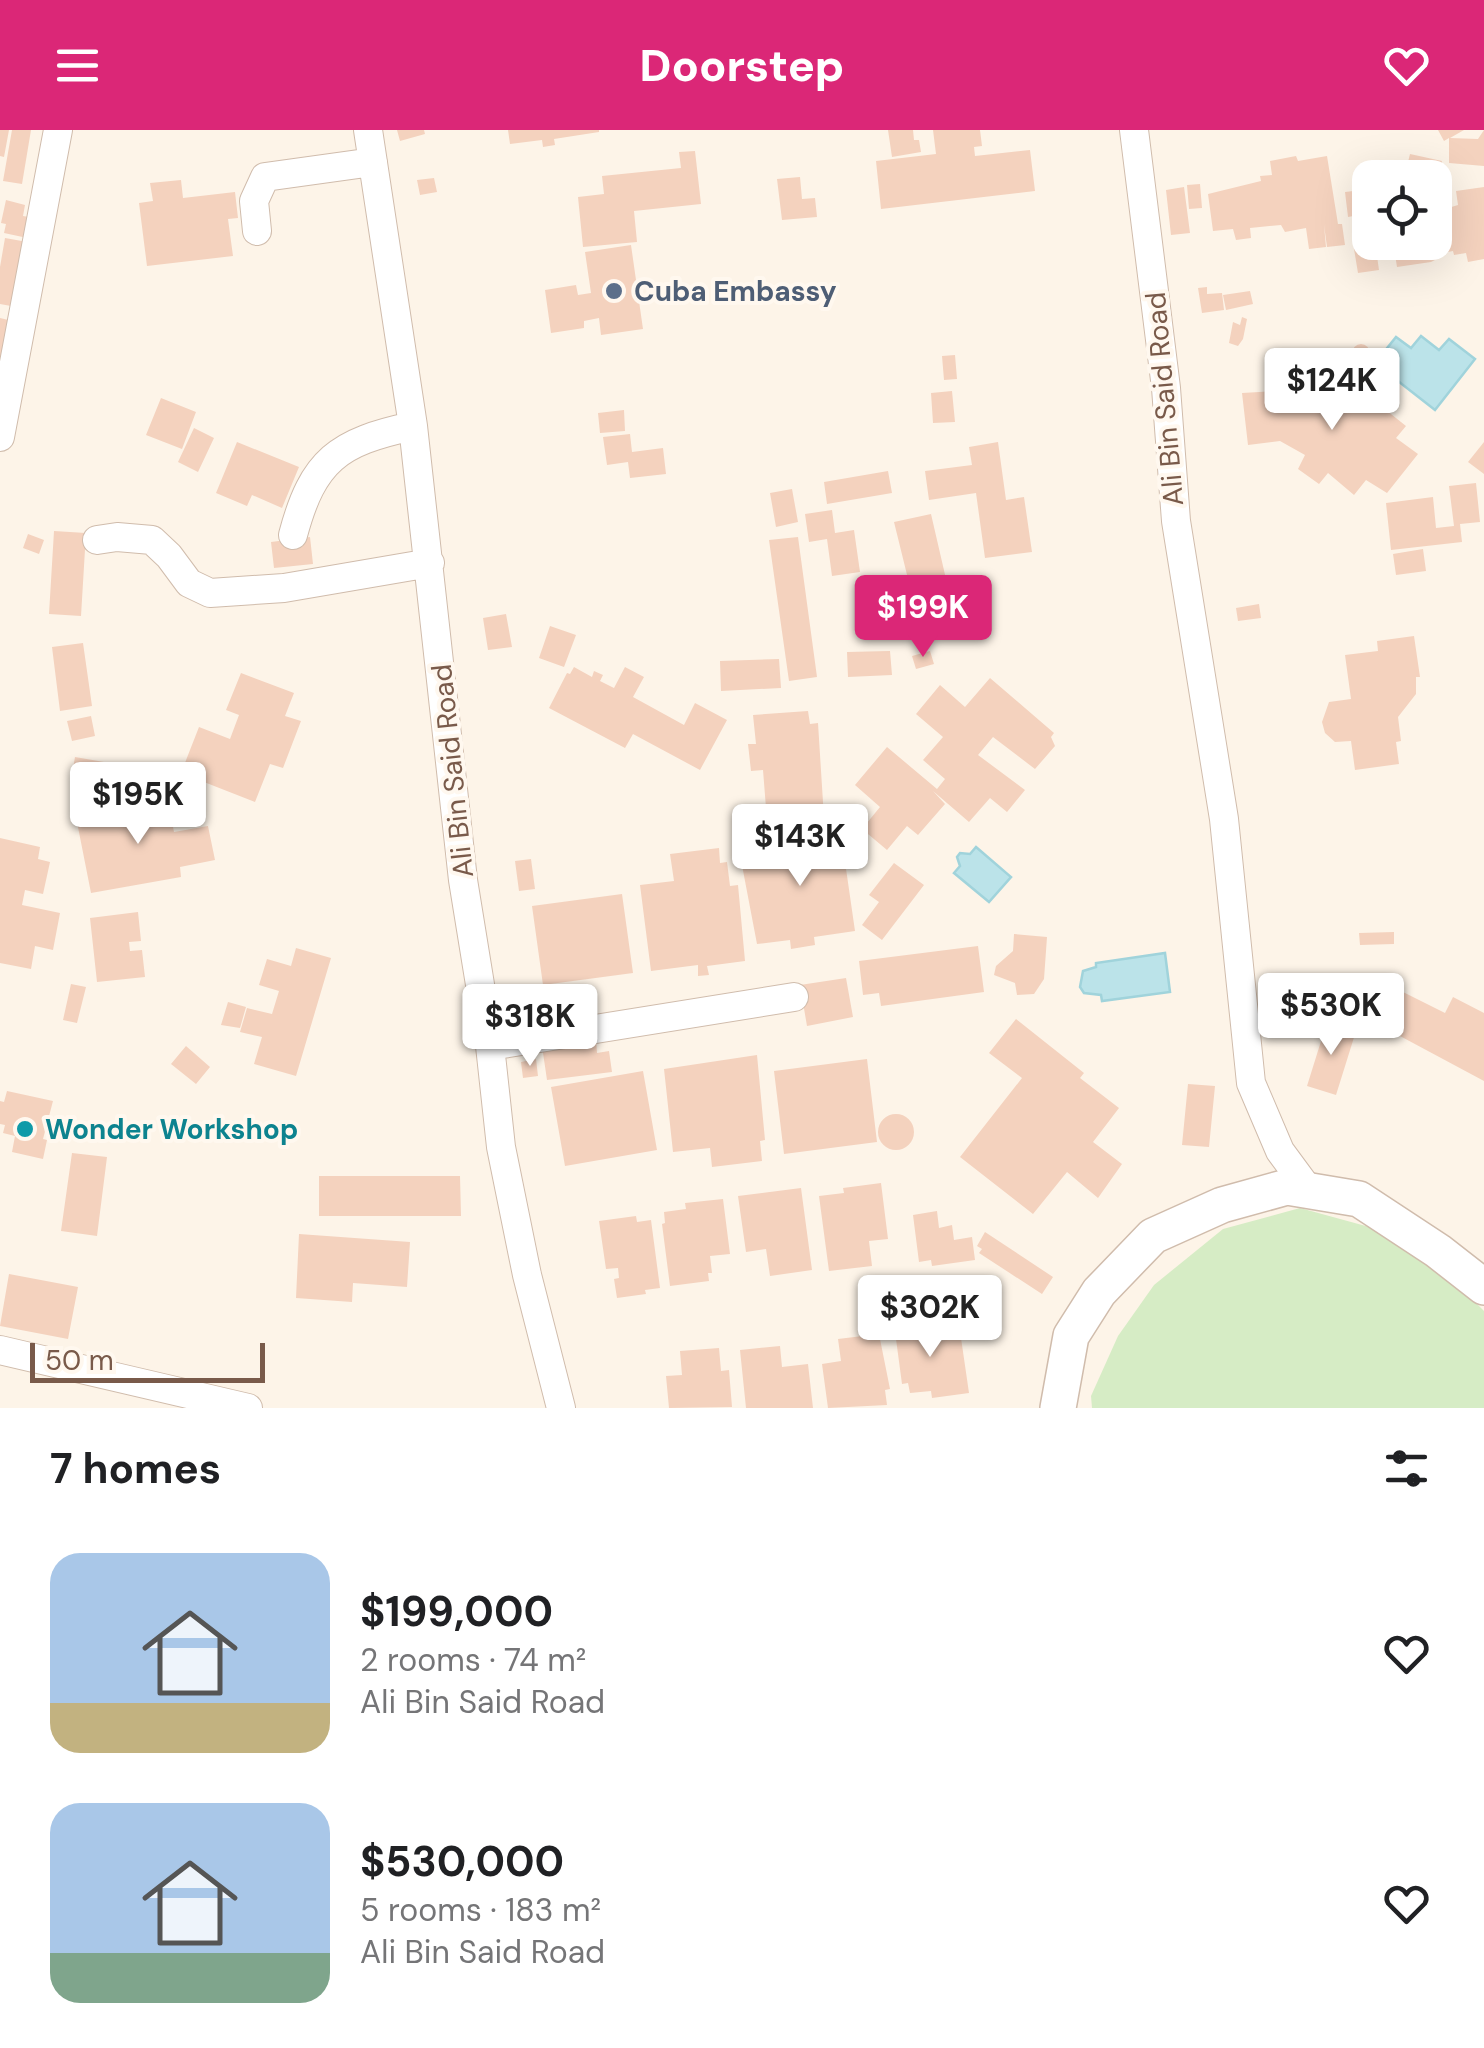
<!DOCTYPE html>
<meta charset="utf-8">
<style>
:root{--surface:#fff;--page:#f6f6f6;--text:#202124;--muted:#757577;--accent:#db2777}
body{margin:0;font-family:"DM Sans",sans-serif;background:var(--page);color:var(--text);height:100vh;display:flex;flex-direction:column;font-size:38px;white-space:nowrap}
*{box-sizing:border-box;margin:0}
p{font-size:32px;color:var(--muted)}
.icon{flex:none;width:55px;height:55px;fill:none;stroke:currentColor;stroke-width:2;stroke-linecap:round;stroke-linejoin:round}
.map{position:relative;height:1278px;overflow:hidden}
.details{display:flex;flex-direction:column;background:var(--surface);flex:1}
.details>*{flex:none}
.tools{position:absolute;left:1352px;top:30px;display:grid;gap:20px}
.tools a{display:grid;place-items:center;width:100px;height:100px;border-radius:20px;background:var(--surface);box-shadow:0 10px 40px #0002;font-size:50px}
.scale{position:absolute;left:30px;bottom:25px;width:235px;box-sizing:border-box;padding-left:10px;border:5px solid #795a4a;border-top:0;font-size:28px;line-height:35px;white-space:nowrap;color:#795a4a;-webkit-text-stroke:8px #fff8ef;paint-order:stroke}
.price{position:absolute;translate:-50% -85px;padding:0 22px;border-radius:10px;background:#fff;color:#222;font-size:32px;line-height:65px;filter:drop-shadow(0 2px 5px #0008)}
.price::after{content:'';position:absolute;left:50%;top:60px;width:30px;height:22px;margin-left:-15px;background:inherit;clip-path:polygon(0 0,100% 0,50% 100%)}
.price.selected{background:var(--accent);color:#fff}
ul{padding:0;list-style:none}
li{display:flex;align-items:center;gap:30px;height:250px;padding:0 50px}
li span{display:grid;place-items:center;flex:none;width:280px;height:200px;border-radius:30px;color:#555}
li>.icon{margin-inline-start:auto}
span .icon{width:120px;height:120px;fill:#fffc;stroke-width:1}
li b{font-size:42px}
h2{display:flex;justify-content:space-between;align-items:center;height:120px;padding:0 50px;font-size:42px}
header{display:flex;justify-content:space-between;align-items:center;height:130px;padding:0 50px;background:var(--accent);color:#fff;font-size:45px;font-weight:800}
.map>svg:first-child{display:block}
.green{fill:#d6ecc5}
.water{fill:#bbe3e9;stroke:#a0d3db;stroke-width:2.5}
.building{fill:#f4d2be}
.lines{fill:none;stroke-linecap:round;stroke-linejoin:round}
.minor-casing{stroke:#d0bcac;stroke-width:30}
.tertiary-casing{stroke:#d0bcac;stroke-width:38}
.minor{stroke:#fff;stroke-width:28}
.tertiary{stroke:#fff;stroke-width:35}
.service-dot{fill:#5c6f8a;stroke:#fff8ef;stroke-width:4}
.culture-dot{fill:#0f9aa8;stroke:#fff8ef;stroke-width:4}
.labels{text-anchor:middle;stroke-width:8;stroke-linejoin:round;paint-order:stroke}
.service-label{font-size:28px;font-weight:bold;fill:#4e5e75;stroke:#fff8ef;text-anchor:start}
.street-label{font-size:28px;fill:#795a4a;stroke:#fff8ef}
.culture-label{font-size:28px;font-weight:bold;fill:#0d838f;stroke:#fff8ef;text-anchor:start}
</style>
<header><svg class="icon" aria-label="menu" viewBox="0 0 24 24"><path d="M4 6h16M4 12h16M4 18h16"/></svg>Doorstep<svg class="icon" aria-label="heart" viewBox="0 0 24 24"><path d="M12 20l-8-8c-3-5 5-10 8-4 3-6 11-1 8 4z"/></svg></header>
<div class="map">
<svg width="1484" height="1278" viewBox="0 0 1484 1278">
<rect width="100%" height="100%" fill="#fdf4e8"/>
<path class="green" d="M1300,1078l73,20 76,48 35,35v97h-392l-1,-12 27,-60 36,-51 69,-56z"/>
<path class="water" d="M1421,206l18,14 10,-11 26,20 -40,51 -60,-47 21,-26 15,11z
M976,717l35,30 -22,25 -35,-29 6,-7 -3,-9 3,-4 10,1z
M1165,823l5,39 -68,9 -1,-6 -17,-2 -4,-6 3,-16 13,-4v-4z"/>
<path class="building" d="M0,0h9l-5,27 -4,-1z
M12,0h19l-9,54 -19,-3z
M397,0h27l1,4 -25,7z
M508,0h91v2l-45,7 1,6 -12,2 -1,-7 -32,4z
M888,0h25l1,10h5l2,12 -29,5z
M933,0h47l2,16 -8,1 1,9 55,-6 5,41 -154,18 -5,-48 60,-7z
M1438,0h26l-14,8 28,1 6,-9v36l-35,-3v-25l-5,3z
M695,21l6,53 -67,7 3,31 -54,5 -5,-50 26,-3 -2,-18 79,-8 -2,-16z
M1410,24l32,7 -3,12 -32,-7z
M1296,26l2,5 29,-5 11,68h4l3,21 -18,2 -3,-22 2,22 -17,2 -3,-21 -21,4 -4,-7 -31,3 1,10 -15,2 -3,-11 -20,2 -5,-37 53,-13 -1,-5 12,-1 -2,-14z
M800,47l2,22 13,-1 2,19 -35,3 -5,-41z
M434,48l3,14 -17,3 -3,-15z
M181,50l2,18 52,-6 3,26 -10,1 5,37 -86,10 -8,-63 14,-2 -3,-18z
M1200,54l2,24 -13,1 -2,-24z
M1184,57l6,46 -19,2 -5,-45z
M1484,57v72l-16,3 -2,-9 -12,2 -1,-4 -16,3v5l-6,3 -34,5 -4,-25h42v-30l23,-7 -2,-14z
M1370,59v24l-22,4 -3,-25z
M6,70l19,5 -2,11 6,1 3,22 -28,-6 2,-9 -5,-1z
M5,108l28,5 -11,65 -22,-4v-37z
M1370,110l5,2 4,28 -21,3 -5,-30z
M631,115l12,84 -42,6 -2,-17 -15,3v7l-33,5 -6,-43 31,-5 2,10 13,-2 -6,-41z
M1207,157v7l15,-1 2,17 -22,3 -4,-25z
M1250,161l3,13 -27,6 -3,-15z
M1242,187l5,2 -4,20 -5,7 -9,-3 4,-21 7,3z
M0,188l21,5 -21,54z
M1352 223a9 9 0 1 1 18 0a9 9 0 1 1-18 0Z
M955,225l2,24 -13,1 -2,-24z
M1310,244l18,14h11l8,-9 59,47 -10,12 22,16 -31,39 -21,-13 -12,15 -26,-22 -9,11 -21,-15 7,-14 -25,-14 -32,4 -6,-52 53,-3z
M952,261l3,31 -22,1 -2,-30z
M161,268l35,14 -14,37 -36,-14z
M624,280l1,21 -25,2 -2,-20z
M194,298l20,10 -16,34 -20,-10z
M630,304l2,18 31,-4 3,26 -36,4 -2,-16 -21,3 -4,-28z
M237,312l62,25 -17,41 -30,-13 -5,11 -31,-13z
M998,312l8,58 18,-3 8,55 -47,6 -9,-65 -47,7 -4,-29 47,-6 -3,-18z
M1484,312v32l-16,-12z
M888,341l4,22 -65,11 -3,-22z
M1476,353l4,39 -20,2 2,18 -71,8 -5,-47 47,-6 3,31 18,-2 -5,-40z
M792,359l6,33 -22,5 -6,-34z
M832,380l3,23 19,-3 6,42 -28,4 -5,-37 -18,3 -4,-28z
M931,384l15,65 -36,8 -16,-65z
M54,401l32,2 -5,83 -32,-2z
M28,404l16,6 -5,14 -16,-6z
M310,407l3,27 -39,4 -3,-26z
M798,407l19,140 -28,4 -20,-141z
M1423,419l3,22 -30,4 -3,-21z
M1259,474l2,14 -23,3 -2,-13z
M506,484l6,33 -24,3 -5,-32z
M550,496l26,9 -12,32 -25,-9z
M1414,506l6,41h-4v17l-18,23 3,24 -5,1 3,22 -44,6 -4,-29 -16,1 -10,-9 -3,-11 7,-20 22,-3 -6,-44 33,-4 -1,-10z
M83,513l9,63 -32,5 -8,-64z
M890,521l2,24 -44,2 -1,-25z
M930,521l4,13 -18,5 -4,-13z
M779,529l2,29 -60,3 -1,-30z
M574,537l18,10 2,-6 9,4 -3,6 14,7 11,-21 19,10 -11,20 51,28 11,-22 32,17 -27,50 -67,-36 -8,14 -76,-40 18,-35 3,1z
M241,543l53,20 -9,23 16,5 -18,47 -13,-4 -15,38 -74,-29 18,-46 31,12 9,-24 -13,-5z
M990,548l64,55 -3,4 4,9 -20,23 -42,-32 -15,18 47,35 -18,22 -17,-14 -21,24 -36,-31 12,13 -27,31 -11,-9 -20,24 -25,-21 18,-22 -25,-22 32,-38 50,42 8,-10 -22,-19 20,-23 -27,-23 24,-29 25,22z
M808,581l2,13 8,-1 6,95 -35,3 -1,-14 -22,1 -3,-38 -12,1 -3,-27h8l-3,-29z
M91,586l4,20 -23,5 -5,-20z
M75,627l58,10 -4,19 -28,-4 -1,8 -30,-5z
M141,675l1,6 27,-5 5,26 34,-6 7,34 -35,7 1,10 -90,16 -15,-76z
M830,692l3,19h9l13,90 -41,6 1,8 -24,4 -1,-9 -33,4 -16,-84 48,-8 -4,-23z
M0,708l40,9 -2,12 12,3 -7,32 -18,-4 -3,15 38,8 -7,37 -18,-4 -4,23 -31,-6z
M719,718l1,15 7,-1 3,24 8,-1 7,76 -38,5 2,9 -11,1v-11l-47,6 -11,-86 34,-4 -4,-27z
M531,729l4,30 -16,2 -4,-30z
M894,733l30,22 -42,55 -20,-15 17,-23 -10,-7z
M622,764l11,79 -90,12 -11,-79z
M138,782l3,29 -12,1 1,9 12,-1 3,27 -48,5 -7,-64z
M1394,802v12l-34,1 -1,-12z
M1014,804l33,3 -3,42 -10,15 -17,1 -2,-12 -21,-8 2,-9 17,-15z
M978,816l6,46 -103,14 -2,-13 -16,2 -4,-34z
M296,818l35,10 -35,118 -42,-12 8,-27 -22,-5 7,-24 25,6 7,-23 -20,-6 8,-26 24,7z
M1352,843l10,5 -5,9 10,5 8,-14 70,35 8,-16 31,16v68l-127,-68 4,-7 -11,-6 5,-10 -8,-7z
M846,848l7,39 -46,9 -7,-41z
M71,854l15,3 -9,36 -14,-3z
M228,872l18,5 -6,21 -19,-3z
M1016,889l68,54 -4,5 39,30 -26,34 29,22 -24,34 -31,-26 -34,42 -73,-57 62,-79 -33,-25z
M1327,892l29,9 -20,64 -29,-9z
M596,909l1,14 12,-2 3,21 -65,8 -5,-34z
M186,916l24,21 -14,17 -25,-20z
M757,925l8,85 -5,1 2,20 -50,6 -2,-19 -37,4 -9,-83z
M536,929l2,17 -15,2 -2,-16z
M867,929l10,83 -93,12 -10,-83z
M643,941l14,79 -92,16 -14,-79z
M1188,954l27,2 -6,61 -27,-2z
M7,961l46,10 -10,38 4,1 -4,19 -31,-7 3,-16 -12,-3 2,-8 -5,-1v-23l4,1z
M878 1002a18 18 0 1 1 36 0a18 18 0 1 1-36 0Z
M72,1023l35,4 -10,79 -36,-5z
M319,1046h141l1,40h-142z
M881,1053l7,56 -19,2 3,25 -43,5 -10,-75 25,-3 -1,-5z
M801,1058l11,82 -42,6 -4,-27 -20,3 -8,-56z
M723,1069l7,55 -20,2 2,17h-4l1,8 -39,5 -8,-62 3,-1 -1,-11 22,-3 -1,-6z
M937,1081l2,17 13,-3 2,15 18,-3 3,23 -43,6 -1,-6 -12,2 -6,-47z
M636,1086l1,6 14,-2 9,68 -15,2 1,4 -29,4 -3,-19 5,-1 -1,-10 -12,1 -7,-48z
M985,1102l68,45 -11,17 -63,-41 3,-4 -5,-3z
M299,1104l111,8 -3,45 -54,-4 -1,19 -56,-4z
M9,1144l69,13 -10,52 -68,-13z
M964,1178l4,24 -28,5 -5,-23z
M934,1188l3,23 24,-3 8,55 -37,5 -1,-7 -21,2 -2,-10 -6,1 -8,-60z
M879,1204l11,55 -5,1 2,15 -59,3 -6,-44 19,-3 -3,-22z
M780,1216l2,21 26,-3 5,44h-67l-6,-58z
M719,1218l2,23 8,-1 3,37 -63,1 -3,-32 16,-1 -2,-24z"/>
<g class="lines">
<defs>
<path id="minor" d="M368,0l45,296 50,454 27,166 11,101 26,128 34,133
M1134,0l32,258 10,133 48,298 27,264 29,68 28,38
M257,101l-3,-30 11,-24 108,-15
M0,307l58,-307
M293,405c20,-75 45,-93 120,-109
M97,410l20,-3 35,3 17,16 20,27 21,10 74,-5 146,-25
M490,916l304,-49
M0,1220l248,58"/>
<path id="tertiary" d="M1058,1278l13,-72 28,-44 54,-56 69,-31 65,-18 72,12 79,52 46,36"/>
</defs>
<use href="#minor" class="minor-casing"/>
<use href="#tertiary" class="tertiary-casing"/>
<use href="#minor" class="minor"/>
<use href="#tertiary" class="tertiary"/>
</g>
<circle class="service-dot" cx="614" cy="161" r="10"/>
<circle class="culture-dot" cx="25" cy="999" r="10"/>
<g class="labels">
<g class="service-label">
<text x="634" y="171">Cuba Embassy</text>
</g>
<g class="street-label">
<text transform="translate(1164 269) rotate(-95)" y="10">Ali Bin Said Road</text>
<text transform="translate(452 641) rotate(-96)" y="10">Ali Bin Said Road</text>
</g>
<g class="culture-label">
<text x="45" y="1009">Wonder Workshop</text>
</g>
</g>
</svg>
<div class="tools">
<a><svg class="icon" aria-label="locate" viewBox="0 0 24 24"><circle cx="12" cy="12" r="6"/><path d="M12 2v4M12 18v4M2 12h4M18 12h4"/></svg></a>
</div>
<div class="scale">50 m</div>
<b class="price" style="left:1332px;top:303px">$124K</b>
<b class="price selected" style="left:923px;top:530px">$199K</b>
<b class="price" style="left:138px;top:717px">$195K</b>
<b class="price" style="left:800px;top:759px">$143K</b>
<b class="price" style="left:1331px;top:928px">$530K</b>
<b class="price" style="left:530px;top:939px">$318K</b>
<b class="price" style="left:930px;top:1230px">$302K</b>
</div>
<section class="details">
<h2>7 homes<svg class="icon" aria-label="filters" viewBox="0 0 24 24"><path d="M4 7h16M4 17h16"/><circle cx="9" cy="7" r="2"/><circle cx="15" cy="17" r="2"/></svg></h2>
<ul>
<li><span style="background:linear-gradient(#a9c7e8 75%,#c2b280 0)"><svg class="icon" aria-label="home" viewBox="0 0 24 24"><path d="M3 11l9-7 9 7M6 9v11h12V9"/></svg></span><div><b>$199,000</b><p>2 rooms · 74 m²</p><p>Ali Bin Said Road</p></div><svg class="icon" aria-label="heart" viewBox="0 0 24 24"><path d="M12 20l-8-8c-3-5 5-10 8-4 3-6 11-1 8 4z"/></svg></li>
<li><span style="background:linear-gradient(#a9c7e8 75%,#7fa58c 0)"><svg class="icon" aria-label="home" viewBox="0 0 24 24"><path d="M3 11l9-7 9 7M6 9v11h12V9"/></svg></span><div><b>$530,000</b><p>5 rooms · 183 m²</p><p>Ali Bin Said Road</p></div><svg class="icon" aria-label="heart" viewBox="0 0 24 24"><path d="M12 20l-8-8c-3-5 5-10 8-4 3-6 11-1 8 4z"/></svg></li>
</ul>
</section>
